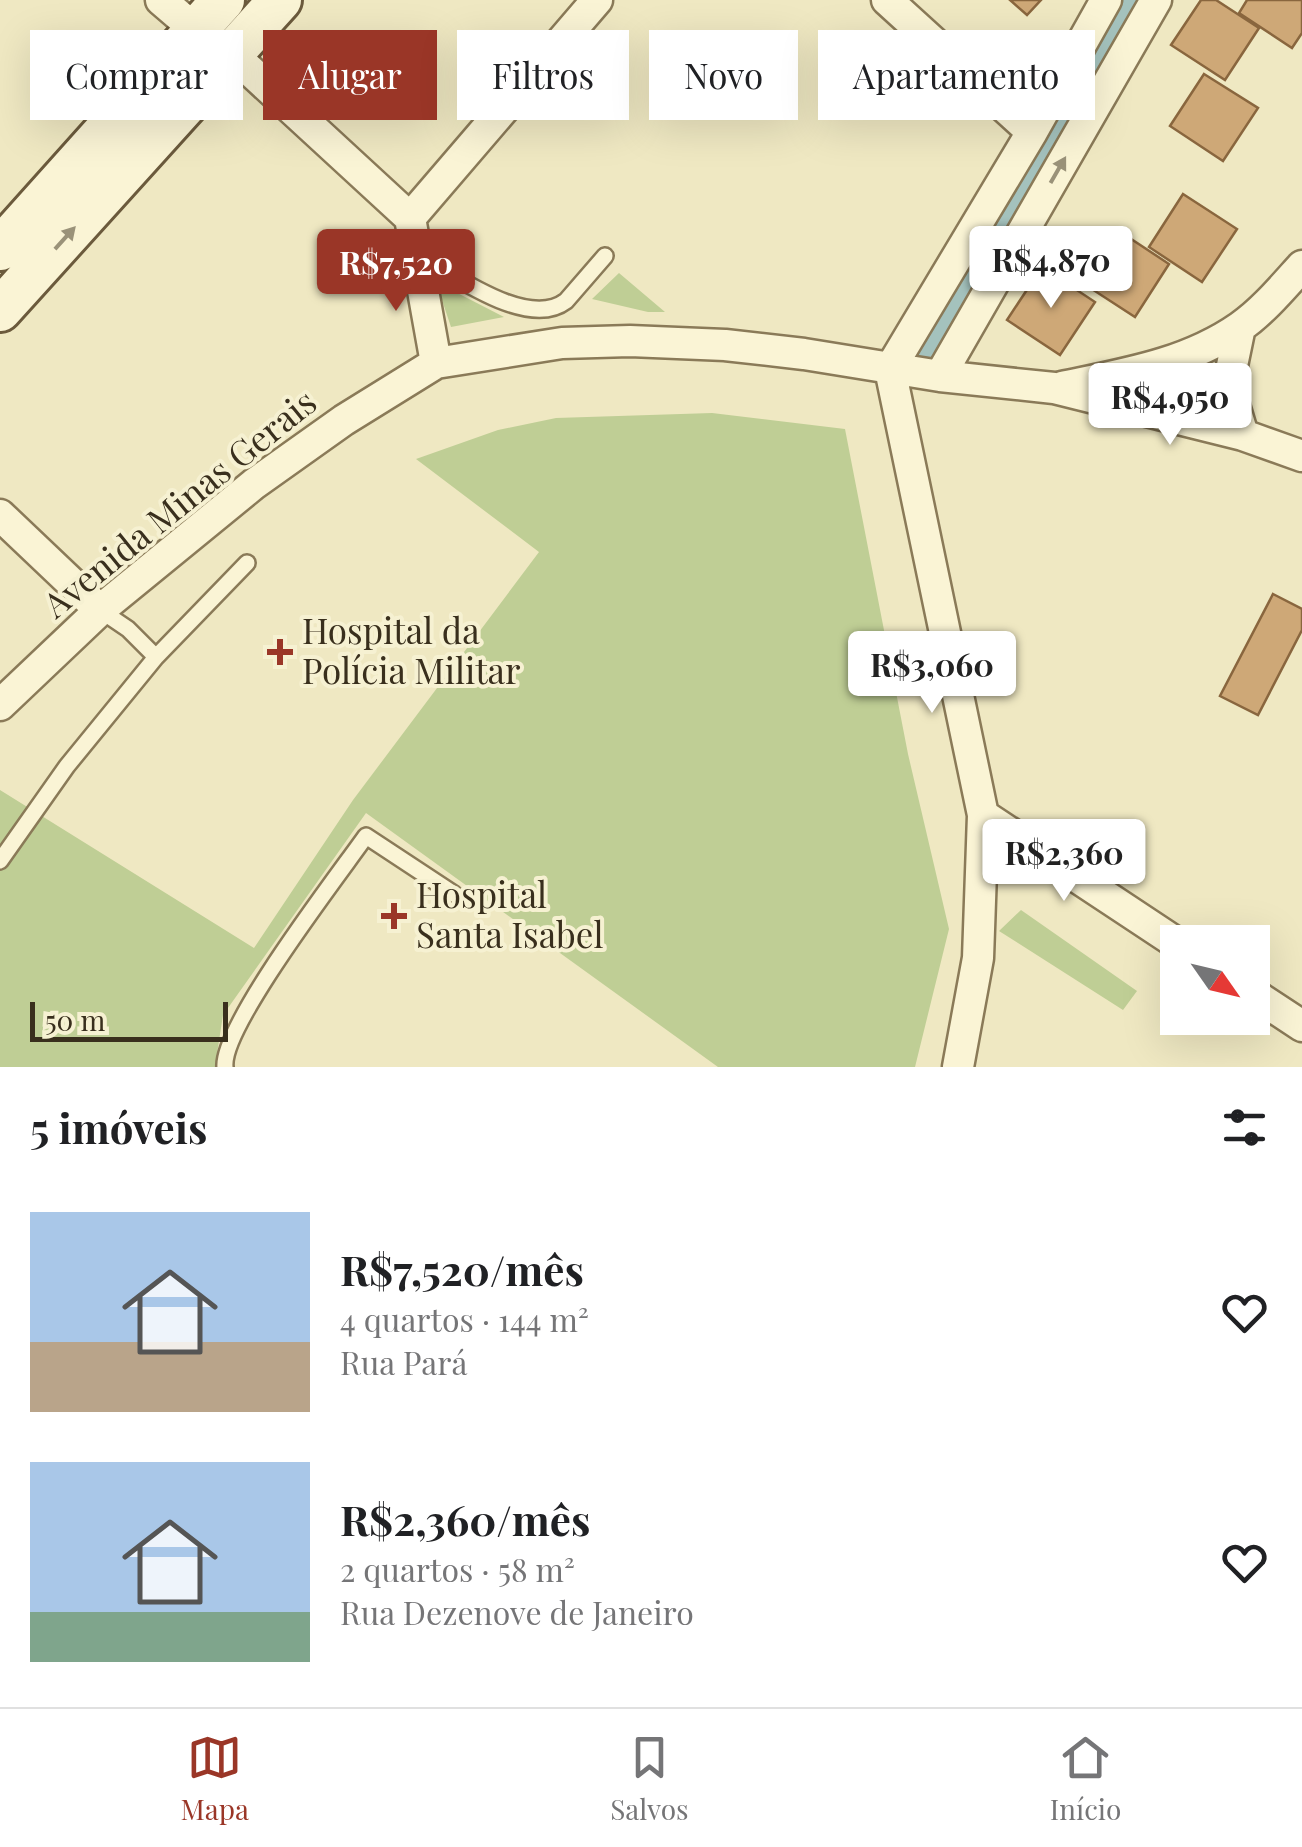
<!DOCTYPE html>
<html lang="pt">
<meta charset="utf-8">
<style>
:root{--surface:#fff;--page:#f6f6f6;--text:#202124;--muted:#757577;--line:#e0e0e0;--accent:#9a3627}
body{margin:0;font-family:"Playfair Display",serif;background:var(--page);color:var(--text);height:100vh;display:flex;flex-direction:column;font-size:38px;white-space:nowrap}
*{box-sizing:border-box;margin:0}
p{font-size:32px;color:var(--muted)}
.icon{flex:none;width:55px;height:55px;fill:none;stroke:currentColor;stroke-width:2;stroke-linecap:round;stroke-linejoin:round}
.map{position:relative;height:1067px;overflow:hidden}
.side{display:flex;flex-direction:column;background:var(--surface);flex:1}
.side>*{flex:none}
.guide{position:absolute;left:30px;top:30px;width:1242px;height:90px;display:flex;gap:20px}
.needle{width:65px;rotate:124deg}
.fabs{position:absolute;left:1160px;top:925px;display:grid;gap:20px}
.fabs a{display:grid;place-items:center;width:110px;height:110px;border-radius:0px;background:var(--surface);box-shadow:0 10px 40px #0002;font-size:50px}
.scale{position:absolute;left:30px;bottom:25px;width:198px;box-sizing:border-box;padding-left:10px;border:5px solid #392f1d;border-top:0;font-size:28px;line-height:35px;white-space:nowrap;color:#392f1d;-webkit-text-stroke:8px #f6f1d2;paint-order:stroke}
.price{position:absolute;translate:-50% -85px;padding:0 22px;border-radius:10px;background:#fff;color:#222;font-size:32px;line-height:65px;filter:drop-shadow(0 2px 5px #0008)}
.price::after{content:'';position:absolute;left:50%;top:60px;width:30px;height:22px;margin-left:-15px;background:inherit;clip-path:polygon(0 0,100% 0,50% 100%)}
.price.on{background:var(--accent);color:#fff}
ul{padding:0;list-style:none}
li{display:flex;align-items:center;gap:30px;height:250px;padding:0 30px}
li span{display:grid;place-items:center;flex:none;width:280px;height:200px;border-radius:0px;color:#555}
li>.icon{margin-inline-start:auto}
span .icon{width:120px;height:120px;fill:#fffc;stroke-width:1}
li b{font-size:42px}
h2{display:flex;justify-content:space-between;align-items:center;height:120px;padding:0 30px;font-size:42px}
.chip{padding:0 35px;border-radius:0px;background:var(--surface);box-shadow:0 10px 40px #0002;font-size:35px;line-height:90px}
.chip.on{background:var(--accent);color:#fff}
.tabs{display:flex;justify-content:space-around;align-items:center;height:140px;border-top:2px solid var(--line);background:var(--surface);font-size:28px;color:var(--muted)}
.tabs a{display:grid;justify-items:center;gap:5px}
.tabs .on{color:var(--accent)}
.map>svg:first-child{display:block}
.green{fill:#bfce95}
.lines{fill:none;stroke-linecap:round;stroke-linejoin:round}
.canal{stroke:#a4c2bd;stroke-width:28}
.building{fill:#cea877;stroke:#89663e;stroke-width:2.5}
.lane-casing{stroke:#8a7a58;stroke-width:20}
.street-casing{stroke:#8a7a58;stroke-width:35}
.secondary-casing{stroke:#6b5a3c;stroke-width:48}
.lane{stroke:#faf4d5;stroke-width:15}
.street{stroke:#faf4d5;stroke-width:30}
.secondary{stroke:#faf4d5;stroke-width:42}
.oneway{fill:#9a9279}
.poi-dot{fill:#9a3627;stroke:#f6f1d2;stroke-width:4}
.labels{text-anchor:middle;stroke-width:8;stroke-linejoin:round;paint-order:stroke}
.street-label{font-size:35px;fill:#392f1d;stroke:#f6f1d2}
.poi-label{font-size:35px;fill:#392f1d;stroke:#f6f1d2;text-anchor:start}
</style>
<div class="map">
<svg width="1302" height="1067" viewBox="0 0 1302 1067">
<rect width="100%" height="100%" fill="#efe8c2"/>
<path class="green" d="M619,273l46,39h-17l-56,-13z
M436,282l68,35 -53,10z
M712,413l133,16 63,325 41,175 -34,138h-197l-352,-254 -143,202 -8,52h-215v-277l254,158 99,-148 186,-248 -123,-93 82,-29 58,-12z
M1021,910l116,81 -14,19 -124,-79z"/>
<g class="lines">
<path class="canal" d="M925,355l207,-355"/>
</g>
<path class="building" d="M1010,0h31l-14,15z
M1201,0h15l43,28 -34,52 -54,-35z
M1247,0h55v33l-10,15 -53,-35z
M1204,74l54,34 -35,53 -53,-35z
M1183,194l54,35 -35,53 -53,-35z
M1116,229l53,35 -34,53 -54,-35z
M1042,267l53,35 -35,53 -53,-35z
M1273,594l29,15v21l-44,85 -38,-19z"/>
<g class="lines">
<defs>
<path id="lane" d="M419,256c35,19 109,74 147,45l39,-45
M156,657l91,-94
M0,861l67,-95 89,-109 -28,-28 -28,-19
M225,1067c-4,-40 112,-190 141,-231l88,58"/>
<path id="street" d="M161,0l35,30
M887,0l145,132
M232,54l178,164 26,145
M410,218l187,-218
M1240,327l-12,58 15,50
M890,369l93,446 -5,143 -20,109
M890,369l142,-237 74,-132
M940,376l216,-376
M1062,387c62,-13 125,-23 178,-60 23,-16 43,-40 62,-61
M0,515l100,95
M0,705l100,-95 154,-126 90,-64 92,-57 126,-20 68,-2 95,4 79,9 136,22 114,12 189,47 59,21
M983,815l195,129
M1252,993l50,33"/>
<path id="secondary" d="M0,249l223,-249
M0,310l280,-310"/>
</defs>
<use href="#lane" class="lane-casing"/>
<use href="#street" class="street-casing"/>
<use href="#secondary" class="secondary-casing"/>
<use href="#lane" class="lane"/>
<use href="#street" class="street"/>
<use href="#secondary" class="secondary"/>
</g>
<defs><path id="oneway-solid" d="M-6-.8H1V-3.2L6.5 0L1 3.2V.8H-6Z" transform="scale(2.5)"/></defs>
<g class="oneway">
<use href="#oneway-solid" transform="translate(1058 170) rotate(-60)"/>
<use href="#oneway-solid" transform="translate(65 238) rotate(-48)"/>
</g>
<g class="poi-dot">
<path d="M275 637h10v10h10v10h-10v10h-10v-10h-10v-10h10z"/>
<path d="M389 901h10v10h10v10h-10v10h-10v-10h-10v-10h10z"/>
</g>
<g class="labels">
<g class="street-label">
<text transform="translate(180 504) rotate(-39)" y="12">Avenida Minas Gerais</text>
</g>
<g class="poi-label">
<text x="302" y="644">Hospital da<tspan x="302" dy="40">Polícia Militar</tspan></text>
<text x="416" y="908">Hospital<tspan x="416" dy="40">Santa Isabel</tspan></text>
</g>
</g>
</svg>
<div class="fabs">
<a><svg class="needle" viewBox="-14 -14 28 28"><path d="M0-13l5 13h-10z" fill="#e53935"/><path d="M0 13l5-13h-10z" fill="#757577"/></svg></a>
</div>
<div class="scale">50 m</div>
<b class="price" style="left:1051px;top:311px">R$4,870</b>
<b class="price on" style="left:396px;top:314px">R$7,520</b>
<b class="price" style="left:1170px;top:448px">R$4,950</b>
<b class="price" style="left:932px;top:716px">R$3,060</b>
<b class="price" style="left:1064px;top:904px">R$2,360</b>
<div class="guide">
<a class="chip">Comprar</a>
<a class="chip on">Alugar</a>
<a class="chip">Filtros</a>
<a class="chip">Novo</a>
<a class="chip">Apartamento</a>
</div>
</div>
<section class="side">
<h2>5 imóveis<svg class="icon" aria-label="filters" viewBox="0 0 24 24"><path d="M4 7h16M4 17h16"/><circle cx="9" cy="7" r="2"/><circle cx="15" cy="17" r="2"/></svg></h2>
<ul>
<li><span style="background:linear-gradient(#a9c7e8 65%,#b9a48a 0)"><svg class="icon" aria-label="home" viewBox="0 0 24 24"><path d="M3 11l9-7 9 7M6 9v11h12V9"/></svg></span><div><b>R$7,520/mês</b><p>4 quartos · 144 m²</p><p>Rua Pará</p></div><svg class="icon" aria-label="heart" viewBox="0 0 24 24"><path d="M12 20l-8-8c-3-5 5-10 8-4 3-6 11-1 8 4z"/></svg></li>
<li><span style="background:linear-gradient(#a9c7e8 75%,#7fa58c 0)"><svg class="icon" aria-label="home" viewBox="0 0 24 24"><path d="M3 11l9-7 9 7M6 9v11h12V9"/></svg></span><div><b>R$2,360/mês</b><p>2 quartos · 58 m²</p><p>Rua Dezenove de Janeiro</p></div><svg class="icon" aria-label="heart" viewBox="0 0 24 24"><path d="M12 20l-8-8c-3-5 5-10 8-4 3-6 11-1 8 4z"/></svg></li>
</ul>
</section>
<nav class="tabs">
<a class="on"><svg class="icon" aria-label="map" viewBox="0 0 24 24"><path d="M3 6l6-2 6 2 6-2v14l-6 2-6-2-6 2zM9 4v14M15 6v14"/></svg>Mapa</a>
<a><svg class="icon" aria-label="saved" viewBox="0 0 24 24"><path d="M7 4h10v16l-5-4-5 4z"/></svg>Salvos</a>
<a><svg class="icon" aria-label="home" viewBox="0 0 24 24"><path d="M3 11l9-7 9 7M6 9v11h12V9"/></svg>Início</a>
</nav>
